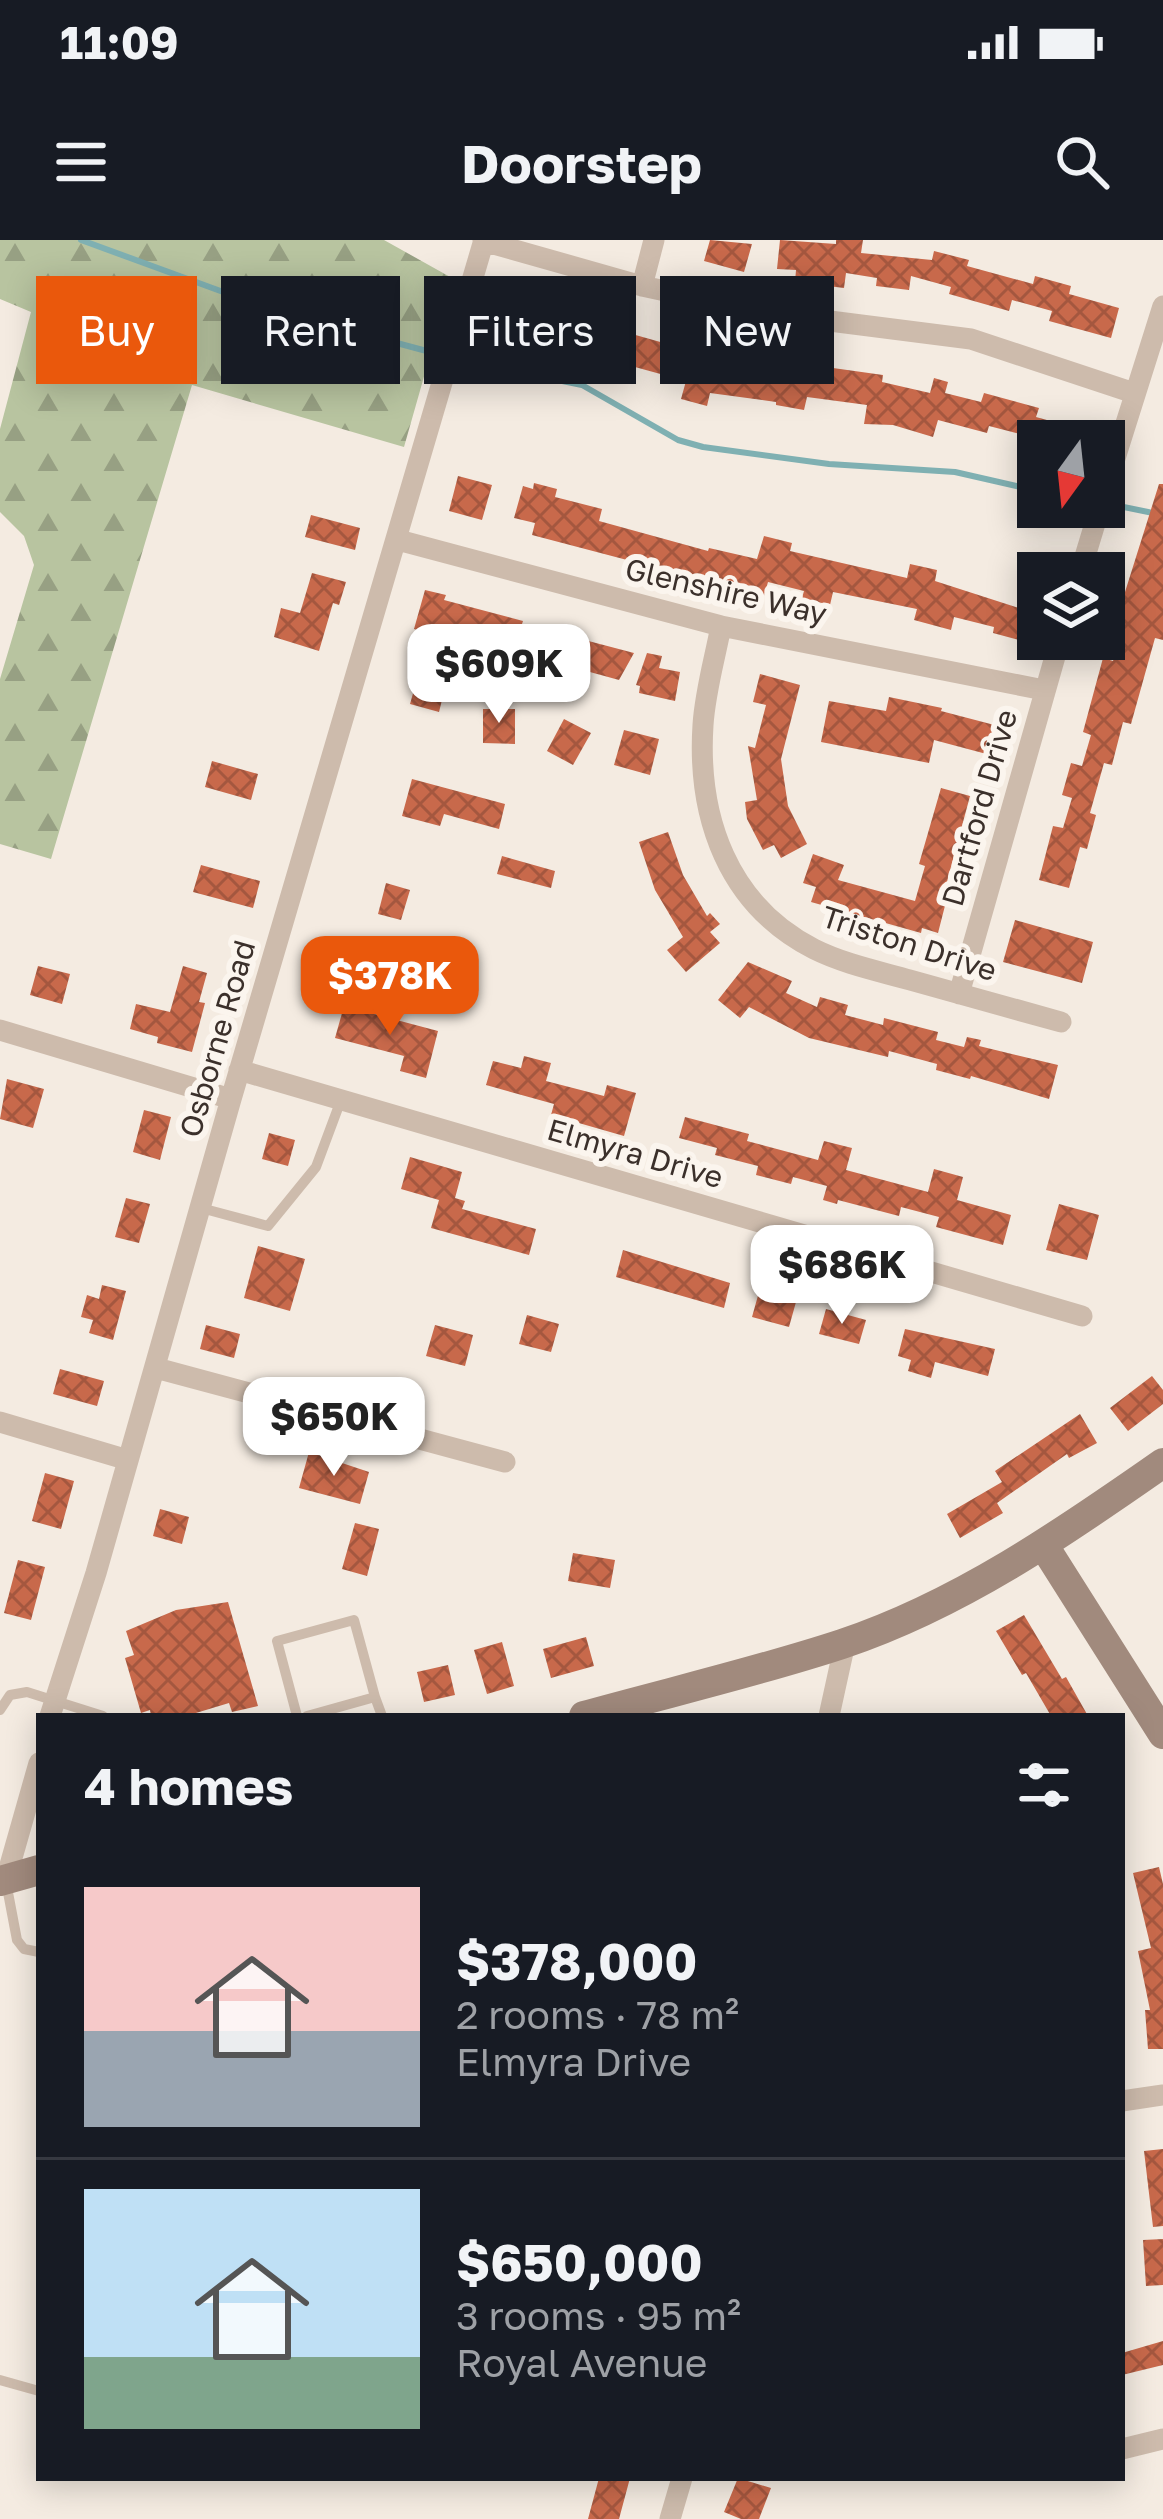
<!DOCTYPE html>
<meta charset="utf-8">
<style>
:root{--surface:#171b24;--page:#20242c;--text:#f1f3f6;--muted:#9ea1a6;--line:#363941;--accent:#ea580c}
body{margin:0;font-family:"Golos Text",sans-serif;background:var(--page);color:var(--text);height:100vh;display:flex;flex-direction:column;font-size:45px;white-space:nowrap}
*{box-sizing:border-box;margin:0}
p{font-size:39px;color:var(--muted)}
.icon{flex:none;width:66px;height:66px;fill:none;stroke:currentColor;stroke-width:2;stroke-linecap:round;stroke-linejoin:round}
.map{position:relative;flex:1;overflow:hidden}
.panel{position:absolute;left:36px;top:1473px;width:1089px;height:768px;display:flex;flex-direction:column;background:var(--surface);border-radius:0px;box-shadow:0 6px 30px #0003}
.panel>*{flex:none}
.banner{position:absolute;left:36px;top:36px;width:1092px;height:108px;display:flex;gap:24px}
.needle{width:78px;rotate:195deg}
.controls{position:absolute;left:1017px;top:180px;display:grid;gap:24px}
.controls a{display:grid;place-items:center;width:108px;height:108px;border-radius:0px;background:var(--surface);box-shadow:0 6px 30px #0003;font-size:60px}
.price{position:absolute;translate:-50% -102px;padding:0 27px;border-radius:24px;background:#fff;color:#222;font-size:39px;line-height:78px;filter:drop-shadow(0 3px 6px #0008)}
.price::after{content:'';position:absolute;left:50%;top:72px;width:36px;height:27px;margin-left:-18px;background:inherit;clip-path:polygon(0 0,100% 0,50% 100%)}
.price.active{background:var(--accent);color:#fff}
ul{padding:0;list-style:none}
li{display:flex;align-items:center;gap:36px;height:300px;padding:0 48px}
li+li{border-top:3px solid var(--line)}
li span{display:grid;place-items:center;flex:none;width:336px;height:240px;border-radius:0px;color:#555}
li>.icon{margin-inline-start:auto}
span .icon{width:144px;height:144px;fill:#fffc;stroke-width:1}
li b{font-size:51px}
h2{display:flex;justify-content:space-between;align-items:center;height:144px;padding:0 48px;font-size:51px}
.pill{padding:0 42px;border-radius:0px;background:var(--surface);box-shadow:0 6px 30px #0003;font-size:42px;line-height:108px}
.pill.active{background:var(--accent);color:#fff}
.status{display:flex;justify-content:space-between;align-items:center;height:84px;padding:0 60px;background:var(--surface);direction:ltr}
.status svg{height:33px;fill:currentColor}
header{display:flex;justify-content:space-between;align-items:center;height:156px;padding:0 48px;background:var(--surface);font-size:54px;font-weight:700}
.map>svg:first-child{display:block}
.forest{fill:url(#forest-firs)}
.lines{fill:none;stroke-linecap:round;stroke-linejoin:round}
.stream{stroke:#7fb0b2;stroke-width:6}
.building{fill:url(#building-cross-hatch)}
.lane{stroke:#cdbbac;stroke-width:10}
.street{stroke:#cdbbac;stroke-width:21}
.secondary{stroke:#a18a7d;stroke-width:30}
.labels{text-anchor:middle;stroke-width:12;stroke-linejoin:round;paint-order:stroke}
.street-label{font-size:30px;fill:#3b302b;stroke:#fbf5ee}
</style>
<div class="status"><b>11:09</b><svg viewBox="0 0 49 12"><path d="M0 12V9h3v3zM5 12V6h3v6zM10 12V3h3v9zM15 12V0h3v12zM26 1h20v11H26zM47 4h2v5h-2z"/></svg></div>
<header><svg class="icon" aria-label="menu" viewBox="0 0 24 24"><path d="M4 6h16M4 12h16M4 18h16"/></svg>Doorstep<svg class="icon" aria-label="search" viewBox="0 0 24 24"><circle cx="10" cy="10" r="6"/><path d="M15 15l6 6"/></svg></header>
<div class="map">
<svg width="1163" height="2279" viewBox="0 0 1163 2279">
<defs>
<pattern id="forest-firs" width="22" height="20" patternUnits="userSpaceOnUse" patternTransform="scale(3)"><rect width="22" height="20" fill="#b8c4a0"/><path d="M5 1l3.5 6h-7zM16 11l3.5 6h-7z" fill="#97a083"/></pattern>
<pattern id="building-cross-hatch" width="8" height="8" patternUnits="userSpaceOnUse" patternTransform="scale(3)"><rect width="8" height="8" fill="#c8694b"/><path d="M0 0l8 8M0 8l8-8" fill="none" stroke="#a4573f"/></pattern>
</defs>
<rect width="100%" height="100%" fill="#f4ebe1"/>
<path class="forest" d="M0,0h384l68,38 -48,169 -212,-62 -141,474 -51,-15v-165l34,-114 -10,-29 -24,-24v-83l31,-117 -31,-13z"/>
<g class="lines">
<path class="stream" d="M81,0l145,53 138,36 29,13 71,19 118,24 96,55 25,7 126,17 126,8 83,19
M1104,263l59,12"/>
</g>
<path class="building" d="M710,0l42,4 -8,28 -40,-11z
M780,0l56,4v-4h27l-2,13 71,7 2,-9 35,9 -2,6 66,18 2,-8 36,10 -2,8 50,14 -8,30 -62,-17 3,-10 -40,-11 -3,11 -60,-17 2,-7 -40,-11 -2,14 -33,-4 1,-8 -31,-5 -2,15 -49,-6 1,-12 -19,-1z
M501,67l69,19 2,-8 60,16 46,13 -3,9 29,8 4,-14 36,9 -1,9 38,5 2,-12 100,14 -1,7 48,11 4,-15 14,4 -3,11 36,9 3,-9 55,15 -3,9 69,19v5h-58l-58,-15 -2,7 -49,-13 -5,17 -40,-12 -29,-1 3,-19 -60,-8 -3,13 -28,-5v-3l-66,-9 -3,13 -26,-7 5,-18 -62,-17 -1,6 -47,-13 -4,15 -28,-7 3,-11 -55,-14z
M458,236l34,9 -10,35 -33,-9z
M534,243l23,6 -2,8 47,12 -3,12 109,30 1,-3 48,11 7,-23 28,7 -2,8 117,27 3,-14 27,6 -2,11 99,32 -8,29 -33,-9 1,-6 -40,-10 -3,13 -37,-10 3,-11 -84,-17 -3,13 -28,-7 2,-7 -36,-9 -4,14 -232,-61 3,-12 -21,-5 9,-32 10,3z
M1159,244h4v156l-8,-2 -24,86 -8,-2 -11,43 -8,-2 -14,50 6,2 -9,34 -7,-2 -11,41 -30,-8 14,-54 10,2 9,-30 -10,-3 9,-32 11,3 9,-31 -8,-3 20,-74 10,3 8,-32 -7,-2z
M311,275l49,13 -5,22 -50,-13z
M312,333l34,9 -7,23 -6,-2 -14,48 -45,-14 7,-29 19,5z
M425,350l21,5 -2,5 79,21 -3,9 22,8 32,9 3,-9 57,15 -15,27 -40,-11 -2,8 -77,-22 2,-8 -54,-15 -1,6 -33,-9z
M647,413l15,3 -3,12 21,4 -5,29 -36,-8 1,-7 -4,-1z
M420,429l28,7 -9,36 -29,-8z
M760,434l40,11 -19,74 7,47 19,38 -26,14 -7,-13 -11,5 -16,-31 -2,-17 12,-2 -9,-54 7,2 11,-43 -13,-3z
M889,457l53,11 -1,3 61,16 -8,29 -60,-16 -5,23 -108,-21 8,-41 57,10z
M483,469h32v35l-32,-1z
M564,479l27,14 -18,32 -26,-14z
M624,490l35,9 -9,36 -36,-10z
M212,521l46,13 -7,26 -46,-13z
M412,539l93,25 -6,25 -55,-15 -4,12 -38,-10z
M941,548l29,8 -25,93 4,1 -11,43 -16,-5 -1,5 -110,-31 5,-15 -13,-4 10,-29 31,11 -6,15 77,21 10,-35 -6,-2z
M668,592l15,43 24,41 3,-3 10,11 -10,8 10,11 -34,29 -19,-22 16,-13 -28,-47 -16,-48z
M502,616l53,15 -4,17 -54,-14z
M201,625l59,16 -7,27 -60,-16z
M386,643l24,7 -9,30 -23,-6z
M1015,680l78,22 -11,41 -79,-21z
M748,722l44,19 -6,12 31,14 3,-10 28,8 -3,10 38,10 1,-7 54,14 -2,8 28,7 3,-10 14,3 -2,6 79,19 -9,34 -78,-23 -1,3 -34,-9 1,-6 -48,-13 -1,6 -79,-19 -60,-31 -9,11 -22,-18z
M38,726l32,8 -8,30 -32,-9z
M183,726l24,7 -8,29 6,1 -13,49 -35,-9 1,-6 -28,-8 6,-25 34,8z
M344,766l94,25 -12,47 -26,-7 4,-15 -69,-18z
M524,816l27,7 -5,18 58,15 3,-11 29,8 -12,43 -73,-21 3,-11 -68,-19 7,-24 28,7z
M7,839l37,10 -11,39 -33,-9z
M144,870l27,7 -11,43 -27,-8z
M685,877l64,17 -2,7 71,19 6,-19 28,7 -6,22 82,22 6,-23 29,8 -6,23 54,15 -8,30 -67,-18 3,-10 -38,-10 -2,9 -61,-16 -1,4 -14,-4 4,-14 -34,-9 -2,7 -35,-9 2,-9 -43,-11 2,-7 -38,-10z
M269,893l26,7 -7,26 -26,-7z
M410,917l52,15 -7,26 10,3 -3,8 74,20 -7,26 -98,-27 8,-28 -38,-11z
M126,958l24,6 -11,39 -24,-6z
M1059,964l40,11 -12,45 -41,-10z
M258,1006l47,13 -15,52 -46,-13z
M623,1010l107,33 -6,25 -108,-31z
M102,1045l24,6 -13,49 -24,-7 4,-13 -12,-3 6,-22 12,4z
M759,1052l37,10 -7,25 -37,-10z
M826,1069l40,11 -7,24 -40,-10z
M527,1075l32,9 -8,28 -32,-8z
M206,1085l34,9 -6,24 -34,-9z
M435,1085l38,10 -8,31 -39,-10z
M905,1089l90,20 -7,27 -53,-14 -4,16 -23,-7 3,-11 -13,-4z
M60,1129l44,12 -7,25 -44,-12z
M1152,1136l11,14v14l-35,27 -18,-23z
M1080,1174l17,29 -28,15 -2,-4 -70,49 6,10 -43,25 -13,-24 55,-32 -7,-11z
M309,1212l60,20 -9,32 -61,-16z
M45,1233l29,8 -13,48 -29,-8z
M160,1269l29,8 -7,27 -29,-8z
M355,1283l24,6 -12,47 -25,-7z
M573,1313l42,7 -5,28 -42,-7z
M18,1320l27,7 -14,53 -27,-7z
M228,1362l30,104 -26,6 -3,-9 -43,13h-35l-1,-6 -9,3 -16,-55 9,-3 -8,-24 50,-21z
M1024,1375l38,64 4,-2 22,39h-37l-25,-43 -4,2 -26,-44z
M586,1397l8,29 -43,12 -8,-29z
M502,1402l12,44 -27,8 -13,-44z
M448,1425l7,30 -31,7 -7,-30z
M1159,1627l4,17v165h-15l-3,-39h5l-12,-59 13,-3 -18,-75z
M1163,1909v77l-10,1 -9,-76z
M1163,1999v46l-17,1 -3,-46z
M1163,2101v24l-41,10v-22z
M599,2238h31l-11,41h-31z
M738,2238l33,10 -12,31h-18l-17,-7z"/>
<g class="lines">
<path class="lane" d="M201,968l67,18 48,-59 25,-67
M0,1470l10,-15 17,-3 76,24
M297,1476l-20,-75 77,-21 21,77
M307,1476l68,-19 7,19
M6,1642l11,58 7,9 15,3
M0,2140l39,11"/>
<path class="street" d="M483,1l159,45 125,27 204,26 163,54
M642,46l12,-46
M1104,253l59,-187
M398,300l323,86 323,64
M1080,333l20,-66
M721,386c-6,32 -16,66 -18,99 -6,93 25,180 111,224 30,15 64,22 96,31 50,14 100,28 151,42
M959,754l101,-355
M0,790l231,69
M239,830l843,246
M156,1128l349,94
M0,1182l128,38
M50,1476l46,-143 135,-474 253,-859
M829,1476l16,-73
M6,1639l33,-116
M1122,1861l41,-6
M1122,2209l41,-10
M670,2279l12,-41"/>
<path class="secondary" d="M1044,1306l119,188
M584,1476c86,-24 173,-44 258,-72 117,-39 221,-111 321,-181
M0,1641l39,-11"/>
</g>
<g class="labels">
<g class="street-label">
<text transform="translate(726 352) rotate(13)" y="10">Glenshire Way</text>
<text transform="translate(980 568) rotate(-74)" y="10">Dartford Drive</text>
<text transform="translate(909 704) rotate(18)" y="10">Triston Drive</text>
<text transform="translate(218 799) rotate(-74)" y="10">Osborne Road</text>
<text transform="translate(635 914) rotate(16)" y="10">Elmyra Drive</text>
</g>
</g>
</svg>
<div class="controls">
<a><svg class="needle" viewBox="-14 -14 28 28"><path d="M0-13l5 13h-10z" fill="#e53935"/><path d="M0 13l5-13h-10z" fill="#9ea1a6"/></svg></a>
<a><svg class="icon" aria-label="layers" viewBox="0 0 24 24"><path d="M12 4l9 5-9 5-9-5zM3 14l9 5 9-5"/></svg></a>
</div>
<b class="price" style="left:499px;top:486px">$609K</b>
<b class="price active" style="left:390px;top:798px">$378K</b>
<b class="price" style="left:842px;top:1087px">$686K</b>
<b class="price" style="left:334px;top:1239px">$650K</b>
<div class="banner">
<a class="pill active">Buy</a>
<a class="pill">Rent</a>
<a class="pill">Filters</a>
<a class="pill">New</a>
</div>
<section class="panel">
<h2>4 homes<svg class="icon" aria-label="filters" viewBox="0 0 24 24"><path d="M4 7h16M4 17h16"/><circle cx="9" cy="7" r="2"/><circle cx="15" cy="17" r="2"/></svg></h2>
<ul>
<li><span style="background:linear-gradient(#f6c9c9 60%,#9aa5b1 0)"><svg class="icon" aria-label="home" viewBox="0 0 24 24"><path d="M3 11l9-7 9 7M6 9v11h12V9"/></svg></span><div><b>$378,000</b><p>2 rooms · 78 m²</p><p>Elmyra Drive</p></div></li>
<li><span style="background:linear-gradient(#bfe0f5 70%,#7fa58c 0)"><svg class="icon" aria-label="home" viewBox="0 0 24 24"><path d="M3 11l9-7 9 7M6 9v11h12V9"/></svg></span><div><b>$650,000</b><p>3 rooms · 95 m²</p><p>Royal Avenue</p></div></li>
</ul>
</section>
</div>
